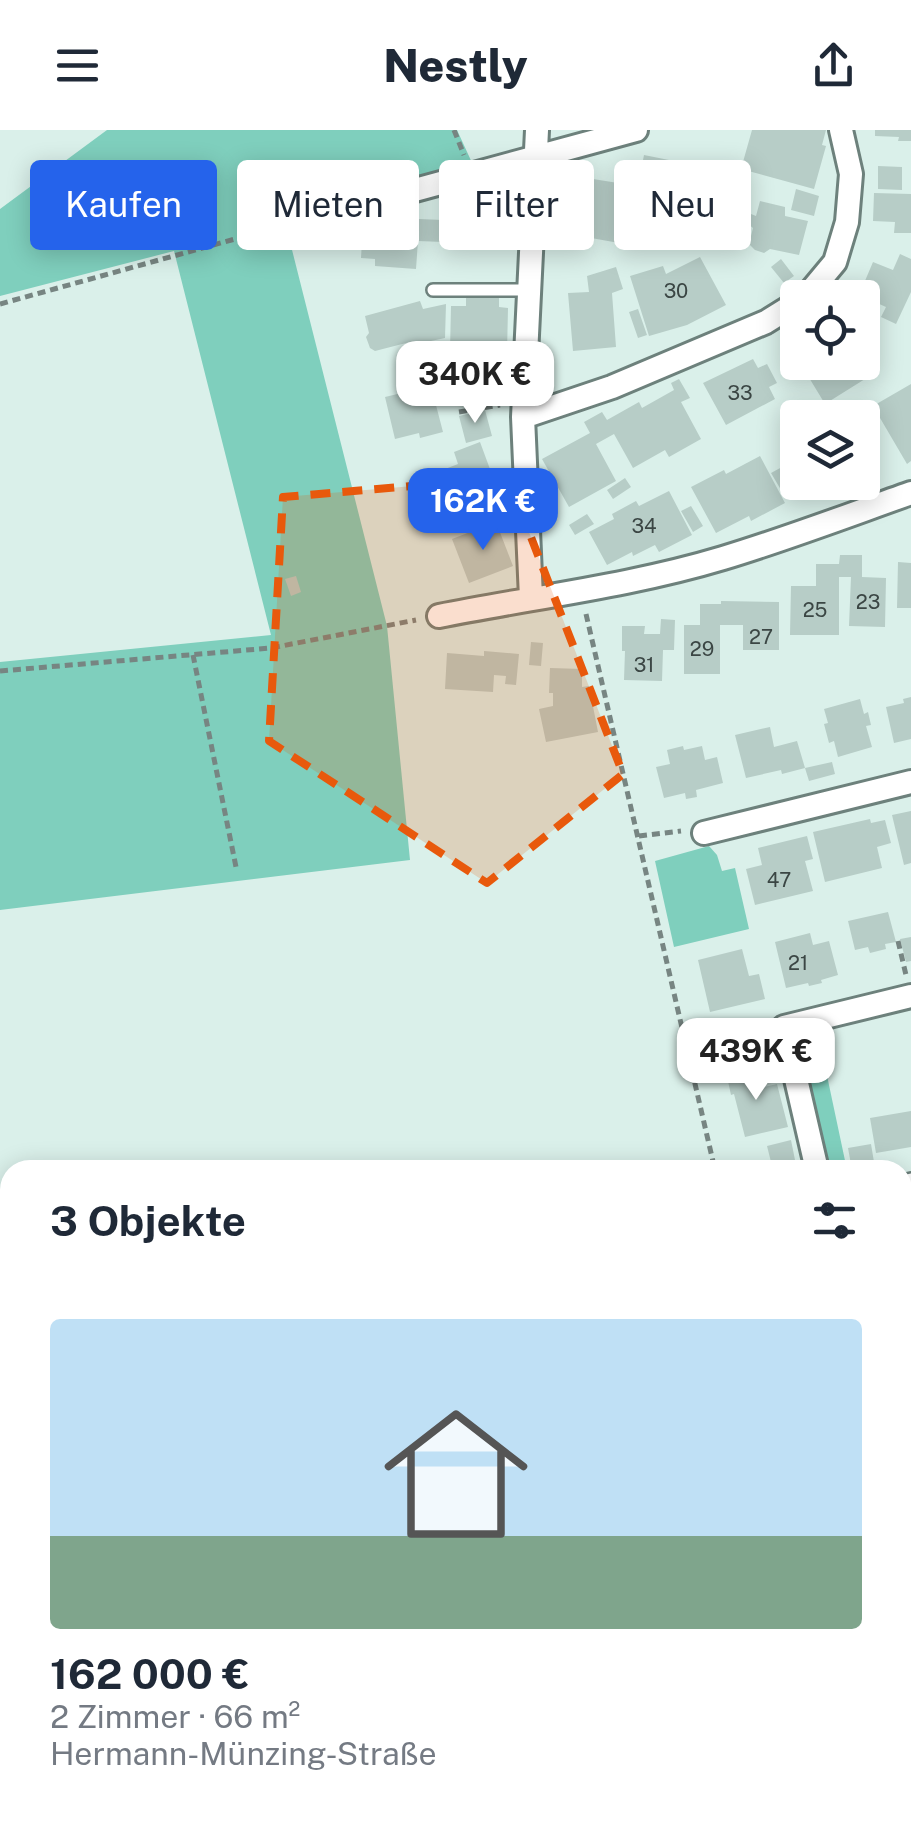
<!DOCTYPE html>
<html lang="de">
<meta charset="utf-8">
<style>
:root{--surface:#fff;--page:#f2f2f3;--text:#1f2937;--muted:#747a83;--accent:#2563eb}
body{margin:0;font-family:"Public Sans",sans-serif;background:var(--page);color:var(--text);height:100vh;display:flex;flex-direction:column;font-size:38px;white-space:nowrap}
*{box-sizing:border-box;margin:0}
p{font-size:32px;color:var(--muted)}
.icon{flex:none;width:55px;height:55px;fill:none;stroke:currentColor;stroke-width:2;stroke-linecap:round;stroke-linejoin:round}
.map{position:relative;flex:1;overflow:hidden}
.panel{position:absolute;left:0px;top:1030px;width:912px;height:672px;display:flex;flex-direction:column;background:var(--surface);border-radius:30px 30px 0 0;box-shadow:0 5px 25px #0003}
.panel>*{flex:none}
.hud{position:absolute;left:30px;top:30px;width:852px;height:90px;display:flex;gap:20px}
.controls{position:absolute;left:780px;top:150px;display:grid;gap:20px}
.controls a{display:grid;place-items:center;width:100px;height:100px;border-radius:10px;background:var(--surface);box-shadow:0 5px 25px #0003;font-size:50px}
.price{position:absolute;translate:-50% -85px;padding:0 22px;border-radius:20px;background:#fff;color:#222;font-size:32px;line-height:65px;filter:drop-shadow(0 2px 5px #0008)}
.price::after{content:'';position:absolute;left:50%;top:60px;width:30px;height:22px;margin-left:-15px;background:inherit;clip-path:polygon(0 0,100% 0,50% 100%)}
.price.active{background:var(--accent);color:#fff}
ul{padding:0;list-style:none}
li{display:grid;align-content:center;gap:20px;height:530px;padding:0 50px}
li span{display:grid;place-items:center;height:310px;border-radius:10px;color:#555}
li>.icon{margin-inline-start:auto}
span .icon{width:180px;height:180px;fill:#fffc;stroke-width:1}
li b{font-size:42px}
h2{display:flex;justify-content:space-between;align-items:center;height:120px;padding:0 50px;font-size:42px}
.tag{padding:0 35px;border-radius:10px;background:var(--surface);box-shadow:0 5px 25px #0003;font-size:35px;line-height:90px}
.tag.active{background:var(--accent);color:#fff}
header{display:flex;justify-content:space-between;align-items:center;height:130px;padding:0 50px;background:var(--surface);font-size:45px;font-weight:800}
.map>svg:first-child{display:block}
.green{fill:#7fcfbd}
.building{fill:#b7cdc7}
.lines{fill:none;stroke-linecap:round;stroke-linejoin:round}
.lane-casing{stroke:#6d817c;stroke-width:16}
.street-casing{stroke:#6d817c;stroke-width:28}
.path{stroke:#778582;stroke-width:5;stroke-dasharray:8 5;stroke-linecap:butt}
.lane{stroke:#fff;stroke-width:11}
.street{stroke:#fff;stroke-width:22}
.marked{fill:#e8590c;fill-opacity:0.2;stroke:#e8590c;stroke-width:8;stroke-dasharray:20 12;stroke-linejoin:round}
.labels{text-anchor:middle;stroke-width:10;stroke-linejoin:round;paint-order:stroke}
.number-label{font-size:20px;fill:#3b4644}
</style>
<header><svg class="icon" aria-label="menu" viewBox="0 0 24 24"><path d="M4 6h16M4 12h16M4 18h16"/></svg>Nestly<svg class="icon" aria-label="share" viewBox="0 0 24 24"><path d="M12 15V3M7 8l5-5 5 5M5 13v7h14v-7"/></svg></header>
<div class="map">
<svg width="911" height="1701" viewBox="0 0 911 1701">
<rect width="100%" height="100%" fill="#daf0ea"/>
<path class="green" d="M107,0h350l22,48 -154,41 -37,15 99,392 23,234 -410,50v-248l271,-27 -97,-384 -174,45v-87z
M709,716l8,9 5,16 13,-3 14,61 -75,18 -19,-86z
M822,922l25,118h-22l-24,-113z
M0,1339l10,43v262l-10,3z"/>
<path class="building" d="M752,0h74l-4,15 4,1 -12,43 -73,-20z
M875,0h36v11h-13l1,-4 -24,-1z
M644,25l75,15 -12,56 -53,-11 5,-26 -21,-4z
M878,36l24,1v23l-24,-1z
M626,38l11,31 -12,4 -6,40 -61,-11 10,-57 50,8 -3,-11z
M796,59l23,7 -5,20 -23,-6z
M874,63l37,1v39h-17l1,-11 -22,-1z
M468,68l45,3 -3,40 -44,-3v10l-24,-1 1,-5 -25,-1 -2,28 -41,-3v-7l-14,-1 2,-35 56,3v-7l48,2z
M760,71l25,6v9l23,5 -9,34 -29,-6 -6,4 -9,-3 -6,-6 4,-16 -6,-5 1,-5 3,-4 5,2z
M900,124l11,5v33l-15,32 -15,-7 5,-10 -27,-12 14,-33 20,8z
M700,127l26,48 -39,20 -38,11 -19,-60 33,-10 3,8z
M781,129l13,17 -10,7 -13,-16z
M616,137l7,22 -11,4 4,54 -43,4 -5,-58 21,-1 -2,-16z
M466,166l33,1v10l9,1 -1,45 -57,-2 1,-45h15z
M420,171l3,8 23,-5 -1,34 -33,7 -2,-3 -35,9 -5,-3 -4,-11 3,-4 -4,-17z
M638,179l9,26 -9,3 -9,-26z
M798,205v27h64v-6l11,18 -48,30 -17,-28 -3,2 -20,-35z
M753,229l5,9 9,-4 10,19 -8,4 6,12 -49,26 -23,-42z
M679,249l11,19 -9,4 20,37 -32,18 -4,-7 -32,18 -19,-34 -18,10 20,37 -47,26 -27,-48 48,-26 -6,-11 18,-10 5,8 32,-18 3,6 32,-18 -3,-7z
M911,254v77l-4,3 -34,-58z
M431,256l12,46 -23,6 -1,-5 -24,6 -10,-42z
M470,258h25v13h-25z
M485,280l7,26 -26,7 -7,-27z
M798,302v28l-13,-20z
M480,312l21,57 -44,16 -3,-7 -17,6 -11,-29 17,-7 -3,-7 18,-7 -4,-12z
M760,326l25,47 -34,18 -2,-5 -33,17 -25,-46 33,-17 2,4z
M782,337l13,21 -11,7 -13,-22z
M625,348l6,9 -18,12 -6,-9z
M811,352h37l-27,16z
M669,361l23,44 -33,17 -4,-7 -22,11 -1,-4 -25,13 -18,-33 25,-13 -2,-5 24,-13 3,5z
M691,376l12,20 -10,6 -12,-21z
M587,384l7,10 -19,11 -6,-10z
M496,392l17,44 -44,17 -17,-44z
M840,425h22v22l24,1 -1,49 -36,-1 2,-49h-12v58h-49l1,-49h25v-22h23z
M898,432l13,1v45h-14z
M296,446l5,16 -10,4 -6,-17z
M721,471l58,1v48h-36v-25h-23v49h-36v-49h16v-21h21z
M661,489l14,1 -1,30h-11l-1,31 -38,-1 1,-29h-3v-25h23l-1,8h16z
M531,512l12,1 -2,23 -12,-1z
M484,521l35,3 -3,31 -11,-1 1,-8 -12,-1 -1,17 -48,-3 2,-36 37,3z
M550,538l32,1v18l7,-1 9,46 -52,10 -7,-33 14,-3v-13h-4z
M911,567v42l-17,4 -8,-36 18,-4 -1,-4z
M860,569l4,15 4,-2 3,13 -5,1 6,21 -34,10 -4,-16 -5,2 -5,-19 4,-1 -4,-14z
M770,597l4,20 23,-6 8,27 27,-6 3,12 -26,7 -4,-13 -23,6 -1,-4 -35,8 -11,-43z
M683,616l1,4 18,-4 3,14 12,-3 6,26 -27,7 1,7 -11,2 -1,-6 -21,5 -8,-31 14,-3 -3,-14z
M911,681v52l-7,2 -12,-50z
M870,689l1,4 14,-3 6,23 -14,4 5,21 -57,14 -12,-50z
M807,706l6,23 -8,2 8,30 -58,14 -9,-36 16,-4 -4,-17z
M888,782l8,30 -11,2 1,5 -16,4 -2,-6 -13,3 -7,-29z
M810,803l3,12 16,-4 9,34 -17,5 1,3 -13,3 -1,-3 -22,5 -11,-46z
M911,807v24l-5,1 -6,-23z
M742,819l7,27 10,-2 6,25 -55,13 -12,-52z
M754,935l6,23 17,-4 11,43 -43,10 -11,-43 -3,1 -5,-23z
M911,981v36l-35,6 -6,-35z
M791,1010l6,30h-24l-6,-24z
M871,1014l4,24 -23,2 -4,-22z
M911,1074v44l-9,1v-43z
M911,1145v59l-9,1v-59z
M911,1299v34l-9,2v-34z"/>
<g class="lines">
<defs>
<path id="lane" d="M433,160h96
M716,910l68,-13
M902,1051l9,-2"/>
<path id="street" d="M323,85l313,-85
M805,168l30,-36 12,-40 4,-48 -10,-44
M523,287l89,-30 154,-65 32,-20
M531,468l-8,-181 14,-287
M439,486c95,-19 191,-30 284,-58 63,-19 126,-43 188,-65
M704,703l207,-51
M817,1040l-33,-143 127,-31
M902,1273l9,-2"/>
</defs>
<use href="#lane" class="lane-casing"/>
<use href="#street" class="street-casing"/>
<path class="path" d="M454,0l10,25
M0,174l300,-83
M459,282l41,-7
M586,484l129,556
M193,525l43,212
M0,541l271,-23 145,-28
M639,706l42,-5
M898,811l8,34
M0,1306l10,-2
M0,1355l10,43
M902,1375l9,-2
M902,1617l9,-2
M79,1692l2,9
M452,1692l2,9
M527,1701l38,-9"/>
<use href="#lane" class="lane"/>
<use href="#street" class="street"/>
</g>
<path class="marked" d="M508,348l115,296 -136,109 -218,-142 14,-244z"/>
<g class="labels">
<g class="number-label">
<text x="676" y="168">30</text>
<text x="740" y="270">33</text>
<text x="644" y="403">34</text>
<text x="868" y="479">23</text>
<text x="815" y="487">25</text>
<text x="761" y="514">27</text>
<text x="702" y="526">29</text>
<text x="644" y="542">31</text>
<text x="779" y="757">47</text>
<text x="798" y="840">21</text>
</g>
</g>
</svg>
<div class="controls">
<a><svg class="icon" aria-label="locate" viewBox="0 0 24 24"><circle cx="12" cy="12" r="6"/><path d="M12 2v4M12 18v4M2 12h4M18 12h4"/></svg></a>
<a><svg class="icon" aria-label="layers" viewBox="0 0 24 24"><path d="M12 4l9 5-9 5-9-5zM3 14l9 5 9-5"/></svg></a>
</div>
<b class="price" style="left:475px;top:296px">340K €</b>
<b class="price active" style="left:483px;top:423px">162K €</b>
<b class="price" style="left:756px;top:973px">439K €</b>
<div class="hud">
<a class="tag active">Kaufen</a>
<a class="tag">Mieten</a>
<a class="tag">Filter</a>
<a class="tag">Neu</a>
</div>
<section class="panel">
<h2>3 Objekte<svg class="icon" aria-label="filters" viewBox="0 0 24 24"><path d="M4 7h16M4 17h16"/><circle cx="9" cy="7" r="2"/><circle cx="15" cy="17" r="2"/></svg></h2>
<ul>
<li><span style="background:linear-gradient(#bfe0f5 70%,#7fa58c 0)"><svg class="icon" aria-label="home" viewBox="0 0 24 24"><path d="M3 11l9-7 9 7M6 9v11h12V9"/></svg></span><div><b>162 000 €</b><p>2 Zimmer · 66 m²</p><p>Hermann-Münzing-Straße</p></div></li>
</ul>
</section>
</div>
